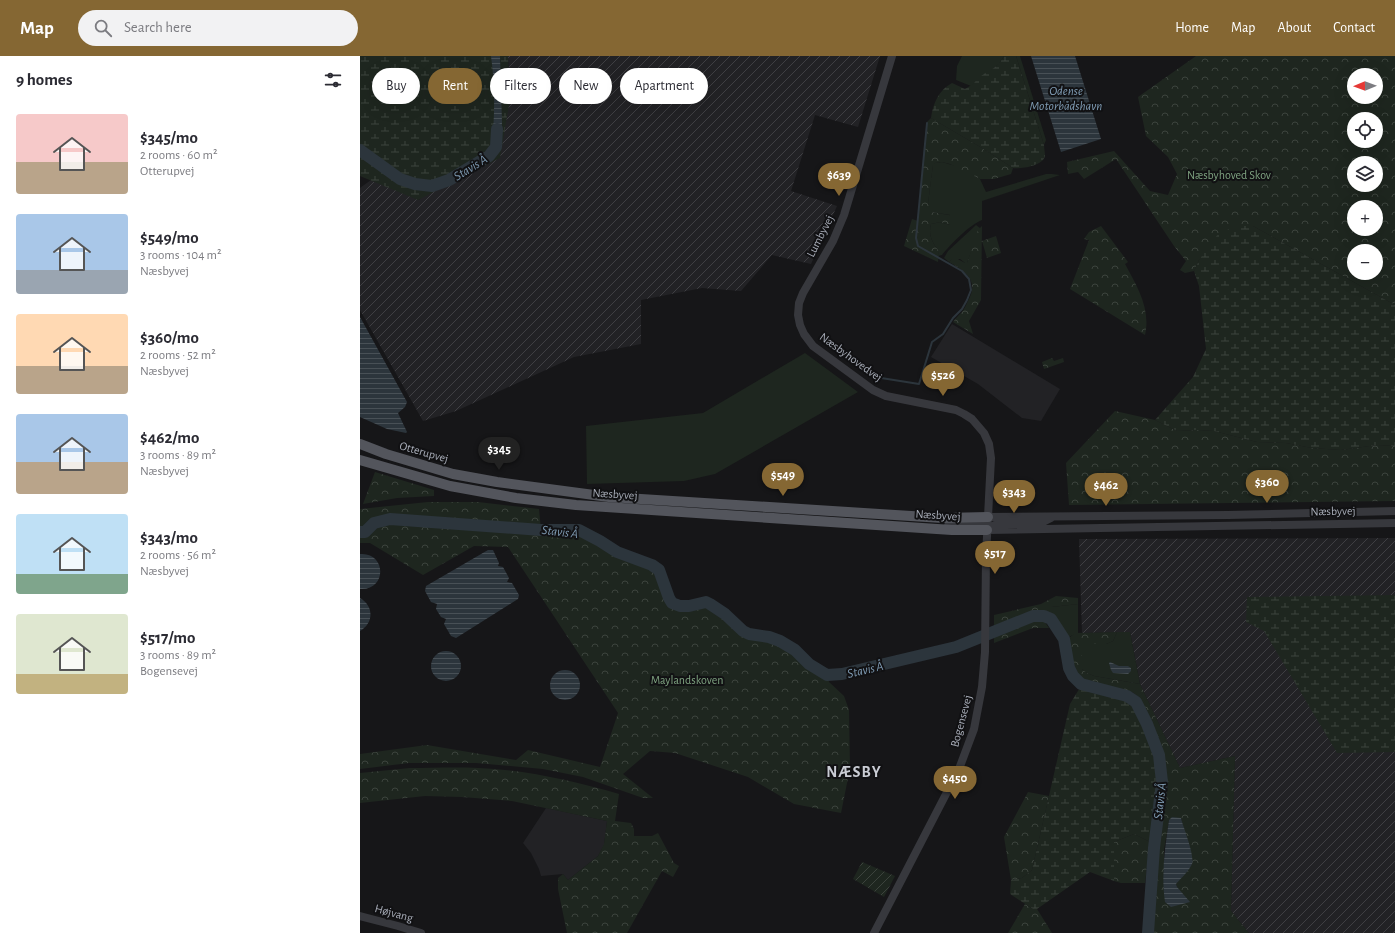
<!DOCTYPE html>
<meta charset="utf-8">
<style>
:root{--surface:#fff;--page:#f2f2f3;--text:#2b2b33;--muted:#7c7c81;--accent:#856733}
body{margin:0;font-family:"Alegreya Sans",sans-serif;background:var(--page);color:var(--text);height:100vh;display:flex;flex-direction:column;font-size:15px;white-space:nowrap}
*{box-sizing:border-box;margin:0}
p{font-size:13px;color:var(--muted)}
.icon{flex:none;width:22px;height:22px;fill:none;stroke:currentColor;stroke-width:2;stroke-linecap:round;stroke-linejoin:round}
.map{position:relative;flex:1;overflow:hidden}
.details{display:flex;flex-direction:column;background:var(--surface);width:360px}
.details>*{flex:none}
.hud{position:absolute;left:12px;top:12px;width:380px;height:36px;display:flex;gap:8px}
.needle{width:26px;rotate:269deg}
.controls{position:absolute;left:987px;top:12px;display:grid;gap:8px}
.controls a{display:grid;place-items:center;width:36px;height:36px;border-radius:50%;background:var(--surface);box-shadow:0 4px 16px #0002;font-size:20px}
.price{position:absolute;translate:-50% -34px;padding:0 9px;border-radius:14px;background:var(--accent);color:#fff;font-size:13px;line-height:26px;filter:drop-shadow(0 1px 2px #0008)}
.price::after{content:'';position:absolute;left:50%;top:24px;width:12px;height:9px;margin-left:-6px;background:inherit;clip-path:polygon(0 0,100% 0,50% 100%)}
.price.active{background:#222;color:#fff}
ul{padding:0;list-style:none}
li{display:flex;align-items:center;gap:12px;height:100px;padding:0 16px}
li span{display:grid;place-items:center;flex:none;width:112px;height:80px;border-radius:4px;color:#555}
li>.icon{margin-inline-start:auto}
span .icon{width:48px;height:48px;fill:#fffc;stroke-width:1}
li b{font-size:17px}
h2{display:flex;justify-content:space-between;align-items:center;height:48px;padding:0 16px;font-size:17px}
.chip{padding:0 14px;border-radius:18px;background:var(--surface);box-shadow:0 4px 16px #0002;font-size:14px;line-height:36px}
.chip.active{background:var(--accent);color:#fff}
header{display:flex;align-items:center;gap:24px;box-sizing:border-box;height:56px;padding:0 20px;background:var(--accent);color:#fff}
header strong{font-size:19px}
nav{display:flex;gap:22px;margin-inline-start:auto;font-size:14px}
.search{width:280px;height:36px;background:var(--page);display:flex;align-items:center;gap:10px;box-sizing:border-box;padding:0 14px;border-radius:22px;color:var(--muted);font-size:15px}
main{display:flex;flex:1;min-height:0}
.map>svg:first-child{display:block}
.built{fill:#222225}
.industrial{fill:url(#industrial-furrows)}
.grass{fill:#1e261f}
.forest{fill:url(#forest-crowns);fill-rule:evenodd}
.wetland{fill:url(#wetland-marsh)}
.garden{fill:url(#garden-furrows)}
.water{fill:url(#water-rules)}
.lines{fill:none;stroke-linecap:round;stroke-linejoin:round}
.stream{stroke:#2c353c;stroke-width:2}
.river{stroke:#2c353c;stroke-width:12}
.minor{stroke:#37383d;stroke-width:8}
.major{stroke:#53555c;stroke-width:10}
.labels{text-anchor:middle;stroke-width:4;stroke-linejoin:round;paint-order:stroke}
.park-label{font-size:12px;fill:#7fa381;stroke:#111113}
.street-label{font-size:12px;fill:#a8adb8;stroke:#111113}
.water-label{font-size:13px;font-style:italic;fill:#7f9bb3;stroke:#111113}
.district-label{font-size:16px;font-weight:bold;letter-spacing:1px;fill:#c9ccd4;stroke:#111113}
</style>
<header>
<strong>Map</strong>
<div class="search"><svg class="icon" aria-label="search" viewBox="0 0 24 24"><circle cx="10" cy="10" r="6"/><path d="M15 15l6 6"/></svg>Search here</div>
<nav><a>Home</a><a>Map</a><a>About</a><a>Contact</a></nav>
</header>
<main>
<section class="details">
<h2>9 homes<svg class="icon" aria-label="filters" viewBox="0 0 24 24"><path d="M4 7h16M4 17h16"/><circle cx="9" cy="7" r="2"/><circle cx="15" cy="17" r="2"/></svg></h2>
<ul>
<li><span style="background:linear-gradient(#f6c9c9 60%,#b9a48a 0)"><svg class="icon" aria-label="home" viewBox="0 0 24 24"><path d="M3 11l9-7 9 7M6 9v11h12V9"/></svg></span><div><b>$345/mo</b><p>2 rooms · 60 m²</p><p>Otterupvej</p></div></li>
<li><span style="background:linear-gradient(#a9c7e8 70%,#9aa5b1 0)"><svg class="icon" aria-label="home" viewBox="0 0 24 24"><path d="M3 11l9-7 9 7M6 9v11h12V9"/></svg></span><div><b>$549/mo</b><p>3 rooms · 104 m²</p><p>Næsbyvej</p></div></li>
<li><span style="background:linear-gradient(#ffd9b3 65%,#b9a48a 0)"><svg class="icon" aria-label="home" viewBox="0 0 24 24"><path d="M3 11l9-7 9 7M6 9v11h12V9"/></svg></span><div><b>$360/mo</b><p>2 rooms · 52 m²</p><p>Næsbyvej</p></div></li>
<li><span style="background:linear-gradient(#a9c7e8 60%,#b9a48a 0)"><svg class="icon" aria-label="home" viewBox="0 0 24 24"><path d="M3 11l9-7 9 7M6 9v11h12V9"/></svg></span><div><b>$462/mo</b><p>3 rooms · 89 m²</p><p>Næsbyvej</p></div></li>
<li><span style="background:linear-gradient(#bfe0f5 75%,#7fa58c 0)"><svg class="icon" aria-label="home" viewBox="0 0 24 24"><path d="M3 11l9-7 9 7M6 9v11h12V9"/></svg></span><div><b>$343/mo</b><p>2 rooms · 56 m²</p><p>Næsbyvej</p></div></li>
<li><span style="background:linear-gradient(#dfe7d0 75%,#c2b280 0)"><svg class="icon" aria-label="home" viewBox="0 0 24 24"><path d="M3 11l9-7 9 7M6 9v11h12V9"/></svg></span><div><b>$517/mo</b><p>3 rooms · 89 m²</p><p>Bogensevej</p></div></li>
</ul>
</section>
<div class="map">
<svg width="1035" height="877" viewBox="0 0 1035 877">
<defs>
<pattern id="industrial-furrows" width="10" height="10" patternUnits="userSpaceOnUse"><rect width="10" height="10" fill="#222225"/><path d="M-1 1l2-2M0 10L10 0M9 11l2-2" fill="none" stroke="#3f3f43"/></pattern>
<pattern id="forest-crowns" width="20" height="18" patternUnits="userSpaceOnUse"><rect width="20" height="18" fill="#1e261f"/><path d="M2 6a3 3 0 1 1 6 0M12 15a3 3 0 1 1 6 0" fill="none" stroke="#3c433d"/></pattern>
<pattern id="wetland-marsh" width="20" height="14" patternUnits="userSpaceOnUse"><rect width="20" height="14" fill="#1e261f"/><path d="M1 5h8M5 5V1M11 12h8M15 12V8" fill="none" stroke="#3c433d"/></pattern>
<pattern id="garden-furrows" width="10" height="10" patternUnits="userSpaceOnUse"><rect width="10" height="10" fill="#1e261f"/><path d="M-1 1l2-2M0 10L10 0M9 11l2-2" fill="none" stroke="#3c433d"/></pattern>
<pattern id="water-rules" width="6" height="5" patternUnits="userSpaceOnUse"><rect width="6" height="5" fill="#2c353c"/><path d="M0 2.5h6" fill="none" stroke="#485056"/></pattern>
</defs>
<rect width="100%" height="100%" fill="#161618"/>
<path class="built" d="M592,268l108,65 -19,32 -19,-3 -44,-34 -47,-27z
M186,752l61,13 -3,24 -6,11 -30,24 -5,-6 -22,2 -2,-7 -8,-16 -8,-10z"/>
<path class="industrial" d="M148,0h372l-22,71 -43,-12 -24,76 46,15 -26,58 -39,-9 -31,36 -39,-3 -61,12v44l-67,13 -118,54 -33,10 -63,-111v-122l11,-8 48,20 91,-101z
M1035,482v395h-146l-18,-22 4,-155 -55,12 -40,-84 -10,-52 -48,1 -3,-94z"/>
<path class="grass" d="M602,0h42l-5,8 -28,22 -15,-6 1,-14z
M656,0h4l26,84 -2,5z
M582,106l17,5 21,12 6,13 60,-18h6l8,1 -78,26v19c-14,6 -31,24 -40,35l-4,1 1,-5c-7,-8 -11,-17 -8,-27l9,-2 10,3v-10l-19,-3 -3,-9 5,-39 2,-1z
M616,169l4,3 -13,35h-2l-5,-4 -9,1 -2,2 -5,-4 4,-7z
M445,297l53,39 -143,82 -31,7 -97,3 -1,-58 117,-13z
M718,548v29l-3,1 -6,3 -9,-14 -9,-9v-7z
M757,576h13l10,52 -46,-8 -7,-3 -5,-4v-25h24l7,-3z"/>
<path class="forest" d="M836,0h199v249l-142,-79 -54,34 -5,11 -9,2 -5,-3 6,-9 -12,-15 -58,-87 -32,20 -6,-7 -10,2 -1,-12 47,-11 36,40 18,4 9,-21 -9,-17 -22,-21 -8,-39zM994,19h22v22h-22zM994,63h22v22h-22zM994,107h22v22h-22zM994,151h22v22h-22zM994,195h22v22h-22z
M571,62l51,30 31,20 -2,6 -17,5h-14l-30,-15 -8,-2 -7,1 -2,2 -5,38 4,9 22,4 1,3 -2,5 -3,1 -10,-3 -9,2c-3,10 1,19 8,27l-1,11 -34,-16 8,-27 6,2 9,-99z
M622,170l-1,74 -12,21 4,13 -20,-12c3,-4 5,-6 8,-9 3,-3 5,-8 7,-12 11,-20 -1,-29 -19,-39l5,-5 11,6h2l11,-33z
M741,170l27,36 -3,2c12,22 26,45 20,71l-75,-46 19,-49 -5,-1 5,-7z
M636,180l5,17 -14,5 -5,-17z
M692,302l2,3 9,-3 1,4 -20,7 -2,-7z
M755,355l40,9 22,11 20,-1 17,1 43,11 29,1 26,5 29,2 36,-5 18,1v55l-326,4 -3,-42z
M15,416l59,18v6l-37,2 -34,6z
M68,446h50l61,7 2,21h38l21,11 17,11 35,13 7,5 10,28 3,5 8,3h9l17,-4 4,2 15,10 18,17 6,3 20,3 11,4 15,9 14,14 18,11 2,7 15,14 5,14 1,58 -9,45 -47,-9 -46,-27 -73,-24 -25,-2 -27,23 30,24h-10l-60,-21 -40,-8 -67,-6h-67l-49,6v-15l67,-9 89,15 12,-10 72,17 18,-54 -110,-166 -34,-1 -51,29 -53,-32h-10v-34z
M696,540l22,2v6l-27,3v7l-7,-3 -7,1 -43,17v-14l47,-11z
M677,563l7,2 5,7h-16l-39,15v-7l37,-16z
M757,576l-4,9 -7,3h-24v25l5,4 7,3 46,8 40,84 55,-12 -4,155 18,22h-97l6,-94 10,-51 -2,-17 -14,-47 -12,-26 -8,-6c-15,-3 -55,-7 -60,-23 -3,-10 -1,-21 -3,-31l6,-5zM821,762l11,46 -16,20 1,3 4,6 -17,1v-44l5,-30z
M50,712c23,0 45,-1 68,0 48,2 95,13 141,26l-4,27 16,2 3,6v7h18l6,-3 16,30 5,3 -6,11 -11,-6 -35,62h-60l-9,-44v-11l5,-4 5,6 30,-24 6,-12 3,-23 -95,-20 -50,-4 -37,-1 -65,7v-30z
M668,736l21,4 -17,74 -10,8 -11,2 -7,-43z
M774,778l16,8 -5,41h-24l-7,-2v-39z
M665,848l8,5h4l15,24h-44z"/>
<path class="wetland" d="M0,0h148l2,43 -10,59 -82,42 -58,-24z
M644,0h12l28,89c0,3 1,8 1,11 -2,10 -24,13 -32,12l-31,-20 -51,-30c2,-15 8,-28 21,-35l13,6c9,-5 9,-6 15,-12 11,-9 16,-7 24,-21z
M876,170h17l142,79v141l-18,-1 -36,5 -29,-2 -26,-5 -29,-1 -43,-11 -17,-1 -20,1 -22,-11 38,-43 13,-28 -7,-63 -5,-15 5,-11 19,-26z
M1035,539v157l-58,1 -73,-122 -18,-9 1,-25z
M721,630l24,9 19,4 7,4 9,15 9,23 7,24 2,21 -8,56 -16,-8 -20,8v39l-24,-9 -53,37h-4l-23,-15 1,-14 11,-2 10,-8 38,-166z"/>
<path class="garden" d="M502,806l33,14 -11,21 -31,-18z"/>
<path class="water" d="M131,0h9l2,67 -3,23 -7,-3c3,-29 3,-58 -1,-87z
M671,0h44l26,83 -40,13z
M0,261l47,85 -2,5 -7,6 9,19 -1,1 -19,-4 -27,-12z
M128,494h5l6,13 -1,3 5,1 6,11 -2,4 5,1 7,12 -1,4 -62,39 -5,-2 -7,-12 2,-5 -5,-2 -5,-8 1,-5 -6,-2 -6,-11 1,-5z
M0,498c27,-2 27,37 0,35z
M0,542c14,8 14,25 0,33z
M71 610a15 15 0 1 1 30 0a15 15 0 1 1-30 0Z
M750,606l9,4h9l3,2v3l-3,3 -15,-1 -2,-3 -2,-7z
M190 629a15 15 0 1 1 30 0a15 15 0 1 1-30 0Z
M812,761l9,1c2,9 14,37 11,46 -3,7 -11,14 -16,20l1,3 13,15 -19,5 -6,-5c-4,-27 0,-55 4,-82z"/>
<g class="lines">
<path class="stream" d="M515,321l44,7 13,-42 11,-8 10,-16 9,-9 5,-9 4,-10 -2,-11 -7,-8 -44,-25 -2,-8 11,-115"/>
<path class="river" d="M0,94l40,29 15,5 17,2 17,-6 40,-24 7,-9 1,-18
M0,476h5l9,-9 16,-4 151,11h38l21,11 17,11 35,13 7,5 10,28 3,5 8,3h9l17,-4 4,2 15,10 18,17 6,3 20,3 11,4 15,9 14,14 18,11 15,-1 114,-27 77,-31h11l7,3 13,20 5,29 4,8 8,8 46,12 9,6 11,22 12,31 3,27 -8,66 -6,85"/>
<path class="minor" d="M628,461l240,-2 167,-4
M635,469l44,-1 12,-6
M588,470l34,-2 6,-7
M627,474l408,-7
M0,860l38,10 23,7
M514,877l85,-164 15,-40 8,-42 3,-35 1,-96 5,-98 -2,-14 -5,-11 -12,-14 -8,-5 -8,-4 -70,-14 -13,-6 -60,-44 -9,-12 -4,-9 -2,-10 1,-12 4,-10 30,-52 11,-26 48,-159"/>
<path class="major" d="M0,388l26,10 67,20 44,8 112,15 334,21 45,-1
M0,404l90,26 66,12 60,7 376,25h35"/>
</g>
<g class="labels">
<g class="park-label">
<text x="869" y="123">Næsbyhoved Skov</text>
<text x="327" y="628">Maylandskoven</text>
</g>
<g class="street-label">
<text transform="translate(460 180) rotate(-63)" y="4">Lumbyvej</text>
<text transform="translate(491 301) rotate(36)" y="4">Næsbyhovedvej</text>
<text transform="translate(64 396) rotate(16)" y="4">Otterupvej</text>
<text transform="translate(255 438) rotate(4)" y="4">Næsbyvej</text>
<text transform="translate(973 455) rotate(-1)" y="4">Næsbyvej</text>
<text transform="translate(578 459) rotate(4)" y="4">Næsbyvej</text>
<text transform="translate(601 665) rotate(-75)" y="4">Bogensevej</text>
<text transform="translate(34 857) rotate(15)" y="4">Højvang</text>
</g>
<g class="water-label">
<text x="706" y="39">Odense<tspan x="706" dy="15">Motorbådshavn</tspan></text>
<text transform="translate(110 111) rotate(-32)" y="5">Stavis Å</text>
<text transform="translate(200 475) rotate(7)" y="5">Stavis Å</text>
<text transform="translate(505 613) rotate(-13)" y="5">Stavis Å</text>
<text transform="translate(799 745) rotate(-84)" y="5">Stavis Å</text>
</g>
<g class="district-label">
<text x="494" y="721">NÆSBY</text>
</g>
</g>
</svg>
<div class="controls">
<a><svg class="needle" viewBox="-14 -14 28 28"><path d="M0-13l5 13h-10z" fill="#e53935"/><path d="M0 13l5-13h-10z" fill="#7c7c81"/></svg></a>
<a><svg class="icon" aria-label="locate" viewBox="0 0 24 24"><circle cx="12" cy="12" r="6"/><path d="M12 2v4M12 18v4M2 12h4M18 12h4"/></svg></a>
<a><svg class="icon" aria-label="layers" viewBox="0 0 24 24"><path d="M12 4l9 5-9 5-9-5zM3 14l9 5 9-5"/></svg></a>
<a>+</a>
<a>−</a>
</div>
<b class="price" style="left:479px;top:141px">$639</b>
<b class="price" style="left:583px;top:341px">$526</b>
<b class="price active" style="left:139px;top:415px">$345</b>
<b class="price" style="left:423px;top:441px">$549</b>
<b class="price" style="left:907px;top:448px">$360</b>
<b class="price" style="left:746px;top:451px">$462</b>
<b class="price" style="left:654px;top:458px">$343</b>
<b class="price" style="left:635px;top:519px">$517</b>
<b class="price" style="left:595px;top:744px">$450</b>
<div class="hud">
<a class="chip">Buy</a>
<a class="chip active">Rent</a>
<a class="chip">Filters</a>
<a class="chip">New</a>
<a class="chip">Apartment</a>
</div>
</div>
</main>
